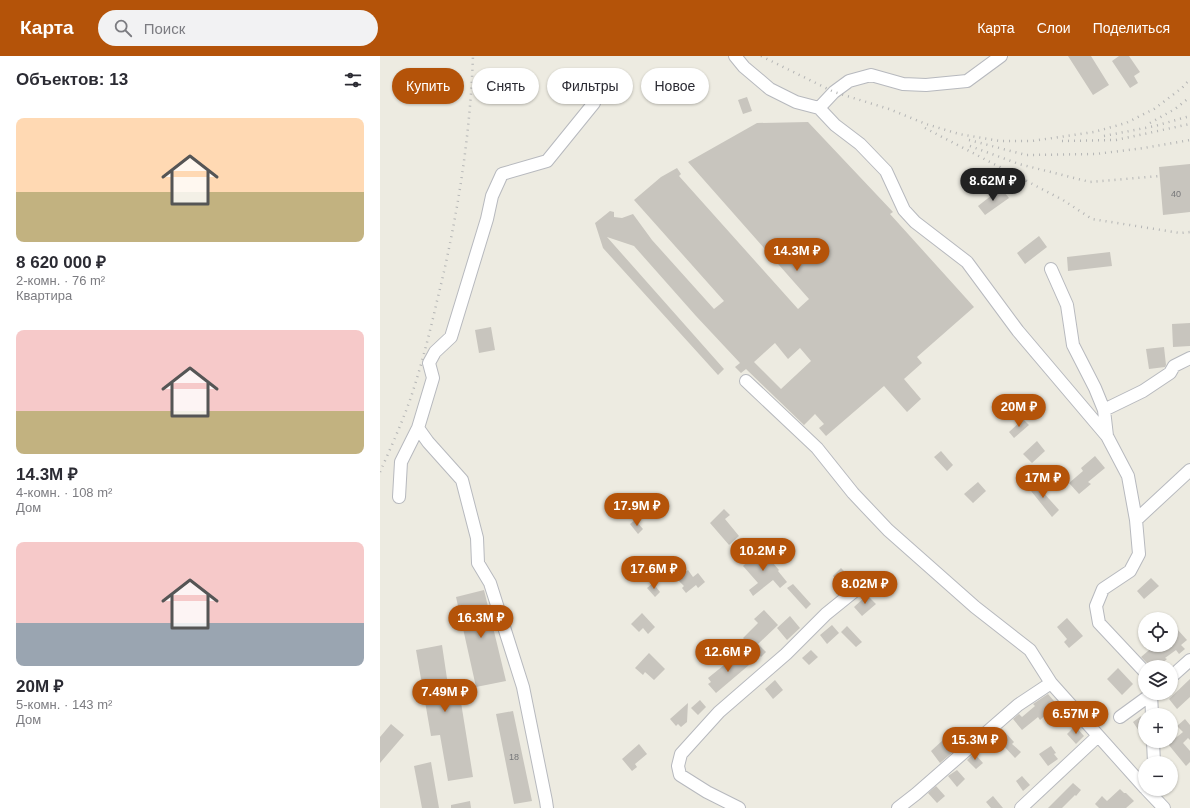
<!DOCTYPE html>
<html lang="ru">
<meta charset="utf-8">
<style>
:root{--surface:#fff;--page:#f2f2f3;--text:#2b2b33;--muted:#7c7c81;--accent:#b45309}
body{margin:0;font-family:Helvetica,sans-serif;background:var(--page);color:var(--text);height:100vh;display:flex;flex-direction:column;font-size:15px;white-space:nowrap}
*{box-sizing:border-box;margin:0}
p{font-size:13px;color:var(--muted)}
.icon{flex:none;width:22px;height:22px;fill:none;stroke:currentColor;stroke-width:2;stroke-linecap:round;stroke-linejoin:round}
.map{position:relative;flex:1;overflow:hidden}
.side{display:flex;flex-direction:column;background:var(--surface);width:380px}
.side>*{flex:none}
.banner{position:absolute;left:12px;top:12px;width:380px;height:36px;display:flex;gap:8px}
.controls{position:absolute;left:758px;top:556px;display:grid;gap:8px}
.controls a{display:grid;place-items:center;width:40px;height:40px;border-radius:50%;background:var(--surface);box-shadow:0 1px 3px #0004;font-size:20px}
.price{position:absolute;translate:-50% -34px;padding:0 9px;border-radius:14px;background:var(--accent);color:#fff;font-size:13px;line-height:26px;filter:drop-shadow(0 1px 2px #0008)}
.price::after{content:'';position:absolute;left:50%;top:24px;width:12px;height:9px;margin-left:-6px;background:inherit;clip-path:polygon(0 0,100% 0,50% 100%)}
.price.current{background:#222;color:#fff}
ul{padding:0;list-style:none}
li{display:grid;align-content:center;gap:8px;height:212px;padding:0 16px}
li span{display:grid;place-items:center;height:124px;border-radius:8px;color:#555}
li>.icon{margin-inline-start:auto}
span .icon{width:72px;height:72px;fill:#fffc;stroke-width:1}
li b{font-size:17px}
h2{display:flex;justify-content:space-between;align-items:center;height:48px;padding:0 16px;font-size:17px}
.chip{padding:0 14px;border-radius:18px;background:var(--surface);box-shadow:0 1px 3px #0004;font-size:14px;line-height:36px}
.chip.current{background:var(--accent);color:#fff}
header{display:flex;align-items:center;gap:24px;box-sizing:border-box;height:56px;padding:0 20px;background:var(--accent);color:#fff}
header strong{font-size:19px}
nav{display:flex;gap:22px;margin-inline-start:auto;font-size:14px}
.search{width:280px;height:36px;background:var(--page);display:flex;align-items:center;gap:10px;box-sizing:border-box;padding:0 14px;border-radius:22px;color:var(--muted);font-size:15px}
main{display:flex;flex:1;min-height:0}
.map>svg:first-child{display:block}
.building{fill:#c8c5be;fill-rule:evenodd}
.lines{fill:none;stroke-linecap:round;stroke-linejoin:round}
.minor-casing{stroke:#b7b9be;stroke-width:14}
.minor{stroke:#fff;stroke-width:12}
.rail{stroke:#b4b5b5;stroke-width:2.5;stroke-dasharray:1 5;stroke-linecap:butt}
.labels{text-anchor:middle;stroke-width:3.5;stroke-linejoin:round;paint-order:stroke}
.number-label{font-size:9px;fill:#767779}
</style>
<header>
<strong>Карта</strong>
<div class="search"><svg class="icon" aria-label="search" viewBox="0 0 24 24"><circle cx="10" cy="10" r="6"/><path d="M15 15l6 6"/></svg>Поиск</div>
<nav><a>Карта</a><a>Слои</a><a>Поделиться</a></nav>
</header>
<main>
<section class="side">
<h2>Объектов: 13<svg class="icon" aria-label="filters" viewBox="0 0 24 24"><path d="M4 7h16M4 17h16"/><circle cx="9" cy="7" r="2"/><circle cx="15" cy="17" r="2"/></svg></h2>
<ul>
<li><span style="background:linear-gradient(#ffd9b3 60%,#c2b280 0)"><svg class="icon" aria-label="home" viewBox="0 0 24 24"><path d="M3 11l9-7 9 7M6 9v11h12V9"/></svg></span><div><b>8 620 000 ₽</b><p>2-комн. · 76 m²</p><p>Квартира</p></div></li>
<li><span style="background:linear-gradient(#f6c9c9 65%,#c2b280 0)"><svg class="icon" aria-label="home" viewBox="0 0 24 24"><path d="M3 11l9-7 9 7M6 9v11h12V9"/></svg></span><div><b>14.3M ₽</b><p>4-комн. · 108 m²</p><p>Дом</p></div></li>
<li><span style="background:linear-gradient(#f6c9c9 65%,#9aa5b1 0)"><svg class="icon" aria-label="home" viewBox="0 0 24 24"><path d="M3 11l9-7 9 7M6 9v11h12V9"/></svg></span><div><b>20M ₽</b><p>5-комн. · 143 m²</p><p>Дом</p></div></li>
</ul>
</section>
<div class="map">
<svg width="810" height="752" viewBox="0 0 810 752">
<rect width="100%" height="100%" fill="#edebe1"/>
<path class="building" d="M688,0h23l18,29 -16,10z
M739,0h10l11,16 -6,4 4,7 -8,5 -18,-27z
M367,41l5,14 -9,3 -5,-14z
M428,66l85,90 -3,2 84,93 -57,50 5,6 -18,16 17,20 -14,13 -23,-26 -58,50 -7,-8 5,-4 -9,-10 -11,11 -58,-56 -5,4 -6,-6 5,-4 -44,-47 -62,-70 -27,-9 117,132 -6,6 -115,-127 -8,-25 15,-12 4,1v5l8,1 11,-4 19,26 62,69 10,-8 -90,-101 27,-23 16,-9 4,6 -2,2 119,133 11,-10 -121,-137 69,-39zM395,287l13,16 12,-11 11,13 -30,28 -27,-27z
M810,108v48l-27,3 -4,-48z
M621,132l8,10 -24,17 -7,-9z
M659,180l8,11 -22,17 -8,-11z
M730,196l2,14 -44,5 -1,-14z
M810,267v23l-17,1 -1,-23z
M111,271l4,23 -16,3 -4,-23z
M784,291l2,18 -1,2 -16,2 -3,-20z
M643,363l6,6 -15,13 -5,-6z
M657,385l8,10 -13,12 -9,-9z
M561,395l12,14 -6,6 -13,-14z
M715,400l10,12 -17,14 3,2 -12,10 -10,-11 14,-12 -2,-3z
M653,425l26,29 -7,7 -25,-31z
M598,426l8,9 -13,12 -9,-9z
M344,453l6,6 -5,4 14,17 -10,9 -19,-22z
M255,464l8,9 -5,5 -8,-10z
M381,493l18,21 -1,1 9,11 -7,6 -7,-8 -20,16 -4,-6 9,-7 -15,-17z
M461,512l7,7 -9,8 -6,-7z
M308,514l5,7 5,-4 7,9 -7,6 -2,-3 -10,8 -4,-5 2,-2 -7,-7z
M771,522l8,8 -15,13 -7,-8z
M273,527l7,9 -5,5 -8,-9z
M413,528l18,20 -5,5 -19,-21z
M104,534l22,91 -30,6 -20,-90z
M487,539l9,9 -14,12 -8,-9z
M384,554l14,15 -20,19 8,8 -5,5 -18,-19 15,-15 -4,-4z
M262,557l13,14 -7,7 -5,-6 -4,4 -8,-8z
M410,560l10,12 -13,12 -10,-12z
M687,562l16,18 -14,12 -5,-6 3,-3 -10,-12z
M452,569l7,8 -12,11 -7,-9z
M467,570l15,16 -6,5 -15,-15z
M797,573l10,11 -6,5 4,4 -6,5 -3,-4 -11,8 2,1 -9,8h-7l-10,-10 14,-12h16v-11z
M62,589l7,47 10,-2 14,87 -25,4 -8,-46 -9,1 -15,-86z
M431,594l7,7 -9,8 -7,-7z
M269,597l16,16 -11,11 -9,-8 -2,3 -8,-7z
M359,597l10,12 -33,28 -8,-9 3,-2 -3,-4z
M738,612l15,16 -11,11 -15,-16z
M810,623v18l-13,12 -8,-10z
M395,624l8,10 -10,9 -8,-10z
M668,638l11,13 -7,5 -1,-2 -11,10 -2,-3 -16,13 -9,-11 6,-5 3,3 13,-11 -2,-2z
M320,644l6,7 -8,8 -7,-7z
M308,647l-1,19 -6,5 -3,-3 -2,2 -6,-7z
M133,655l19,90 -18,3 -18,-90z
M761,660l4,5v5l-6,5 -6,-9z
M805,663l5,6v15l-2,-2 -5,5 7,8v11l-4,4 -18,-22 15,-12 -6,-6z
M11,668l13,11 -24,28v-26z
M695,670l9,10 -8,8 -9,-10z
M622,673l12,13 -2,2 9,8 -6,6 -14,-15 -8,7 -6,-8z
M563,684l10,12 -13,11 -9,-12z
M259,688l8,10 -12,10 2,3 -5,4 -10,-12z
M671,690l5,7 -2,1 4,5 -10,7 -9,-12z
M594,697l9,10 -7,6 -9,-9z
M51,706l8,46h-17l-8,-42z
M577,714l8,9 -8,8 -9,-11z
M642,720l8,9 -7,6 -7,-10z
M693,727l8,7 -5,6 -1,-1 -13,13h-14z
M556,730l9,10 -8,7 -9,-10z
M740,733l4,4h2l8,8 -8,7h-27l-4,-4 7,-8 5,5z
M613,740l10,12h-12l-5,-6z
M90,745l1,7h-20v-3z"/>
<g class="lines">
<defs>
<path id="minor" d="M355,0l9,11 26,22 26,13 23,6 16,17 25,19 26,27 18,39 11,12 52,40 51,69 89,105 21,40 8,44
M439,52l15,-16 15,-11 22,-6 32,9 23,1 41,-4 34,-25
M671,213l16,36 6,40 22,43 9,22 3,26
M366,325l71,67 36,45 35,37 87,77 55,43 21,33 94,105
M724,354l39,-19 27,-18 4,-7 16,-8
M38,372l10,14 34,38 15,58 1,25 12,20 33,104 23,114 1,7
M19,441l2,-35 17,-34 15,-50 -4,-15 6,-11 16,-15 36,-118 5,-23 10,-22 45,-13 47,-58
M765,616l-46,-49 -3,-17 7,-17 27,-18 9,-17 -3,-34 54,-50
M791,621l19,-17
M771,637l1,22
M740,661l33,-24
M773,685l1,22
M766,733l18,19
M359,752l-32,-16 -27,-17 -2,-9 3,-12 38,-42 67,-58 40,-40 31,-25 9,-5
M518,752l18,-14 102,-89 33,-22
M641,752l77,-72"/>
</defs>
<use href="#minor" class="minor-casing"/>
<use href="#minor" class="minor"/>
<path class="rail" d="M381,0l73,36 55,17 37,15 33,10 41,7h32l62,-9 32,-9 28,-14 28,-21 8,-9
M770,67l25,-14 15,-12
M545,72l138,72 29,19 88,14 10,-1
M724,80l51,-10 35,-10
M589,84l57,15 70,-1 48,-6 46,-8
M682,85l54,-1 74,-16
M590,90l49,18 71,18 70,-6
M0,416c11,-25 23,-51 32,-78 10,-31 18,-62 25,-93 20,-81 33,-162 36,-245"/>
</g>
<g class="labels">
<g class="number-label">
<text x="796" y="141">40</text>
<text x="134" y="704">18</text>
</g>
</g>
</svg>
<div class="controls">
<a><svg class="icon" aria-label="locate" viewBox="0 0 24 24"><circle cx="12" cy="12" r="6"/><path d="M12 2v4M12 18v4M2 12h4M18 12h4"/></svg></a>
<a><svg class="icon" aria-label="layers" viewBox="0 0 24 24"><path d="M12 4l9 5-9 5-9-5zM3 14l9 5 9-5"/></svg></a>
<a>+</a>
<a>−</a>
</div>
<b class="price current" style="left:613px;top:146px">8.62M ₽</b>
<b class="price" style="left:417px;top:216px">14.3M ₽</b>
<b class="price" style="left:639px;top:372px">20M ₽</b>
<b class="price" style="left:663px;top:443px">17M ₽</b>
<b class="price" style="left:257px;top:471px">17.9M ₽</b>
<b class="price" style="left:383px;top:516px">10.2M ₽</b>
<b class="price" style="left:274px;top:534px">17.6M ₽</b>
<b class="price" style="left:485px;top:549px">8.02M ₽</b>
<b class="price" style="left:101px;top:583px">16.3M ₽</b>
<b class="price" style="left:348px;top:617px">12.6M ₽</b>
<b class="price" style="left:65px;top:657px">7.49M ₽</b>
<b class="price" style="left:696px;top:679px">6.57M ₽</b>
<b class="price" style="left:595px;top:705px">15.3M ₽</b>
<div class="banner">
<a class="chip current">Купить</a>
<a class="chip">Снять</a>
<a class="chip">Фильтры</a>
<a class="chip">Новое</a>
</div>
</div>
</main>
